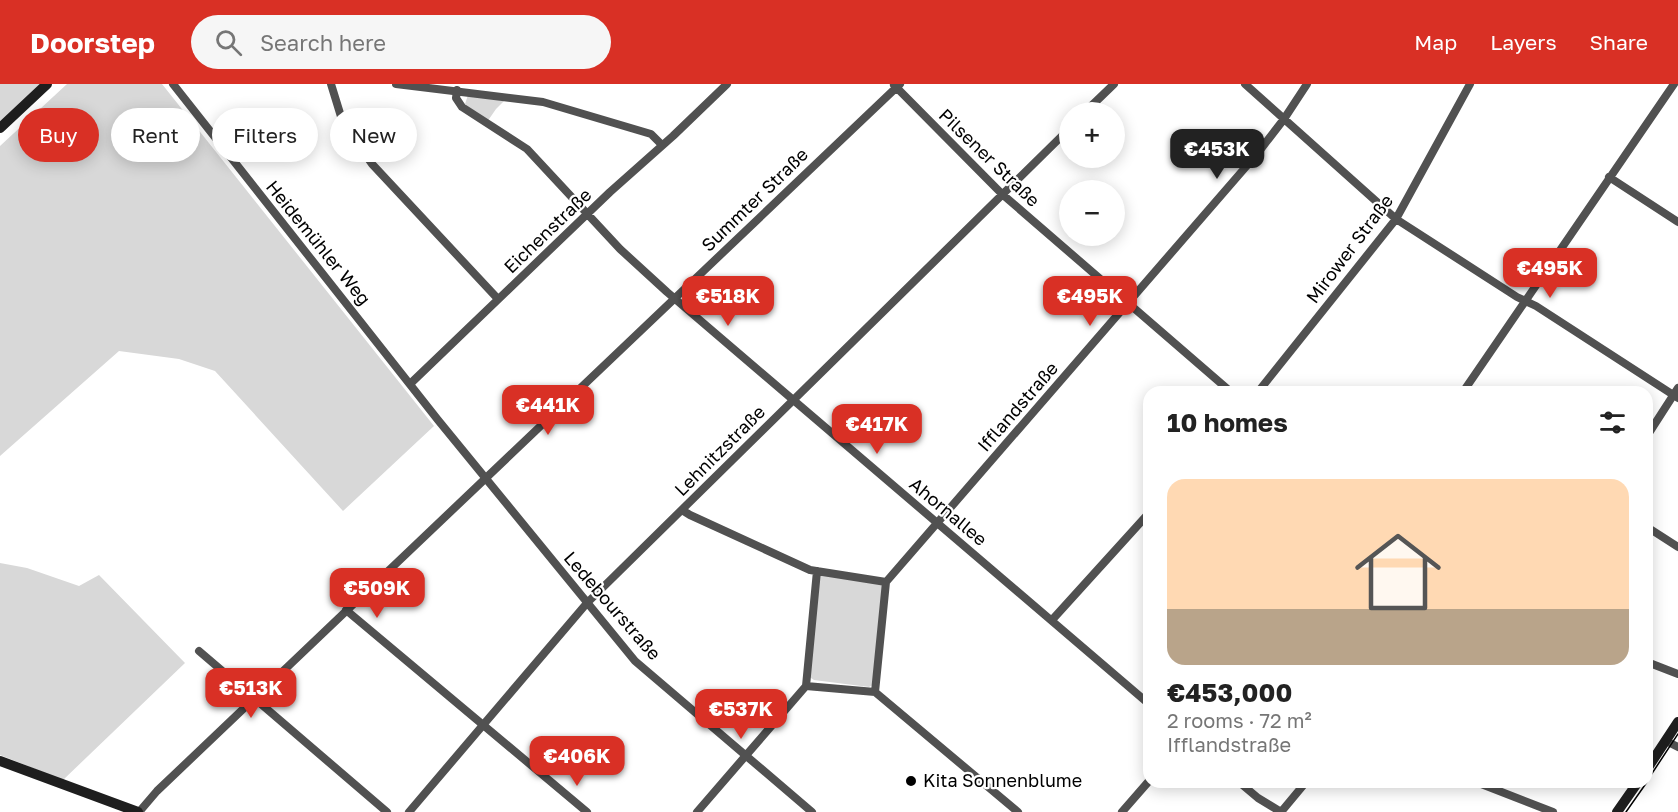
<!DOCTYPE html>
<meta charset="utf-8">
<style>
:root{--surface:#fff;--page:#f6f6f6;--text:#222;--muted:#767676;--accent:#d93025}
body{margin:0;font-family:"Golos Text",sans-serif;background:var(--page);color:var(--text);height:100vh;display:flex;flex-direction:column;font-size:22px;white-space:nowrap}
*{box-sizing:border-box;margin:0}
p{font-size:20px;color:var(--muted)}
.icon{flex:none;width:33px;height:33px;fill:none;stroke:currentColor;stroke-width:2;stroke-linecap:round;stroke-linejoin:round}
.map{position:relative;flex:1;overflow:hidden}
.sheet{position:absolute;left:1143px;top:302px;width:510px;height:402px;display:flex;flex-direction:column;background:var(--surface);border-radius:18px;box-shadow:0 3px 15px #0003}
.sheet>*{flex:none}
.hud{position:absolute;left:18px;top:24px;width:570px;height:54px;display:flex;gap:12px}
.tools{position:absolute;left:1059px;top:18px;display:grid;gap:12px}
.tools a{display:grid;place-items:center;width:66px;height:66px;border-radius:50%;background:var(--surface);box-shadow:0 3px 15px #0003;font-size:30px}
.price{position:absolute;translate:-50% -51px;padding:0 14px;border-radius:12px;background:var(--accent);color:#fff;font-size:20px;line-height:39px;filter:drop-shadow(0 2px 3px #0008)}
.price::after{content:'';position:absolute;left:50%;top:36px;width:18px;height:14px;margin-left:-9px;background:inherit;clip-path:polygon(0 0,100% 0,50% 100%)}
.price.current{background:#222;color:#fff}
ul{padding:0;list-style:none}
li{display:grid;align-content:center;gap:12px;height:318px;padding:0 24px}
li span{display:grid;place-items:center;height:186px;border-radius:18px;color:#555}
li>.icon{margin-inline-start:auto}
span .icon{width:108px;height:108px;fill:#fffc;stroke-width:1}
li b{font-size:26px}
h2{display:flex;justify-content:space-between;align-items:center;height:72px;padding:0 24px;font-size:26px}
.tag{padding:0 21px;border-radius:27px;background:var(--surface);box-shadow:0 3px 15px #0003;font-size:21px;line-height:54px}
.tag.current{background:var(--accent);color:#fff}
header{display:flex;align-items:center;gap:36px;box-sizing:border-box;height:84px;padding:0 30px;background:var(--accent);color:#fff}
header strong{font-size:28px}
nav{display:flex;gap:33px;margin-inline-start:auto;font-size:21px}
.search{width:420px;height:54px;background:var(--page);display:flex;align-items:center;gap:15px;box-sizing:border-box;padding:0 21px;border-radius:33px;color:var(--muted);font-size:22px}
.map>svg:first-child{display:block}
.green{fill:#d8d8d8}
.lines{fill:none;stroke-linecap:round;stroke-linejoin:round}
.street{stroke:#515151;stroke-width:8}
.secondary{stroke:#1e1e1e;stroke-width:10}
.tram{stroke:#000;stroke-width:1.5}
.poi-dot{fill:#000;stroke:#fff;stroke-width:2}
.labels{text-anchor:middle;stroke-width:4.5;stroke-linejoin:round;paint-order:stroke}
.street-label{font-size:18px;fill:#000;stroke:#fff}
.poi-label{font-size:18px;fill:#000;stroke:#fff;text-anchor:start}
</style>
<header>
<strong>Doorstep</strong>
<div class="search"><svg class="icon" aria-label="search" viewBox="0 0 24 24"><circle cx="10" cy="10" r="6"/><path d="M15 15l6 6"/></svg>Search here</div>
<nav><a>Map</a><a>Layers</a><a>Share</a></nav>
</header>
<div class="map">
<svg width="1678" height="728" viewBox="0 0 1678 728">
<rect width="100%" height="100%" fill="#fff"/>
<path class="green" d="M0,0h44l-44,42z
M67,0h95l272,342 -91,85 -128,-140 -36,-12 -60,-8 -119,105v-310z
M468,11l36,6 -8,8 -9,13 -22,-18z
M0,479l27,5 52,18 20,-11 86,88 -122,117 -63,-25z
M827,490l48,8 7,3 1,4 -10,96 -4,2 -55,-7 -6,-4 12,-100z"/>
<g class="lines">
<path class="street" d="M173,0l265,336 197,241 177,151
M331,0l12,39 29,41 126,135
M396,0l147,18 108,32 11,11
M1245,0l151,135 121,78 19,9 142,92
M894,1l108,109 229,198
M457,6l-1,8 6,9 65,42 93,100 47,43 482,412
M1085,28l29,-28
M1609,93l69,45
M410,300l200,-192 63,-56 54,-52
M1258,308l138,-173 74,-135
M1463,308l211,-308
M1647,352l31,-48
M682,426l8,5 120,55 76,12
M1647,443l31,20
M817,487l-11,115 69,6
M886,498l371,-428 27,-35 23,-35
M346,526l241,202
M1052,536l97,-107
M199,567l188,161
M1647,578l31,12
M875,608l143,120
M875,608l11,-110
M1666,657l12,6
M1239,698l19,16 23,14
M1476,698l77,30
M139,728l18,-21 743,-707
M409,728l178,-209 483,-475
M697,728l109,-126
M1122,728l27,-31
M1281,728l25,-30"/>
<path class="secondary" d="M0,44l47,-44
M0,677l138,51
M1647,685l31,-47
M1617,728l21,-30"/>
<path class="tram" d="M1647,697l31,-47
M1626,728l21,-30"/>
</g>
<circle class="poi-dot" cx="911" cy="697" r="6"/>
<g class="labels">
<g class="street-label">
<text transform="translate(989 74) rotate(44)" y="6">Pilsener Straße</text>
<text transform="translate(755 116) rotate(-44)" y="6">Summter Straße</text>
<text transform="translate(548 147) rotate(-44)" y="6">Eichenstraße</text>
<text transform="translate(318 159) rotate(51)" y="6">Heidemühler Weg</text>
<text transform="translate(1350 165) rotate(-53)" y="6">Mirower Straße</text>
<text transform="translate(1018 323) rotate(-49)" y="6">Ifflandstraße</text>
<text transform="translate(720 367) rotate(-45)" y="6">Lehnitzstraße</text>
<text transform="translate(948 428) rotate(40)" y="6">Ahornallee</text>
<text transform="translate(612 522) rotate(49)" y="6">Ledebourstraße</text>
</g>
<g class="poi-label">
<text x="923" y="703">Kita Sonnenblume</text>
</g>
</g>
</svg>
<div class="tools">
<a>+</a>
<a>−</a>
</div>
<b class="price current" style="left:1217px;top:96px">€453K</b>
<b class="price" style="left:1550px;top:215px">€495K</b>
<b class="price" style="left:728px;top:243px">€518K</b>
<b class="price" style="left:1090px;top:243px">€495K</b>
<b class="price" style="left:548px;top:352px">€441K</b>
<b class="price" style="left:877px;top:371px">€417K</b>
<b class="price" style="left:377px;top:535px">€509K</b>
<b class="price" style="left:251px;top:635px">€513K</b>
<b class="price" style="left:741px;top:656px">€537K</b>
<b class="price" style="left:577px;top:703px">€406K</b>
<div class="hud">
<a class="tag current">Buy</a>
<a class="tag">Rent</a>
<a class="tag">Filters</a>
<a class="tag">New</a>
</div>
<section class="sheet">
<h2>10 homes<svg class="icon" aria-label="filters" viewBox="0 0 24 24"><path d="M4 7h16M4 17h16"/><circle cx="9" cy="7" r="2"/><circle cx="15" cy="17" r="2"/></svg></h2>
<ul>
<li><span style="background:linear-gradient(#ffd9b3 70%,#b9a48a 0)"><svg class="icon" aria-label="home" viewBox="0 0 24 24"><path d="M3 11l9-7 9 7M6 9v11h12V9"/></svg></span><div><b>€453,000</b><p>2 rooms · 72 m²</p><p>Ifflandstraße</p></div></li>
</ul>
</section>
</div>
